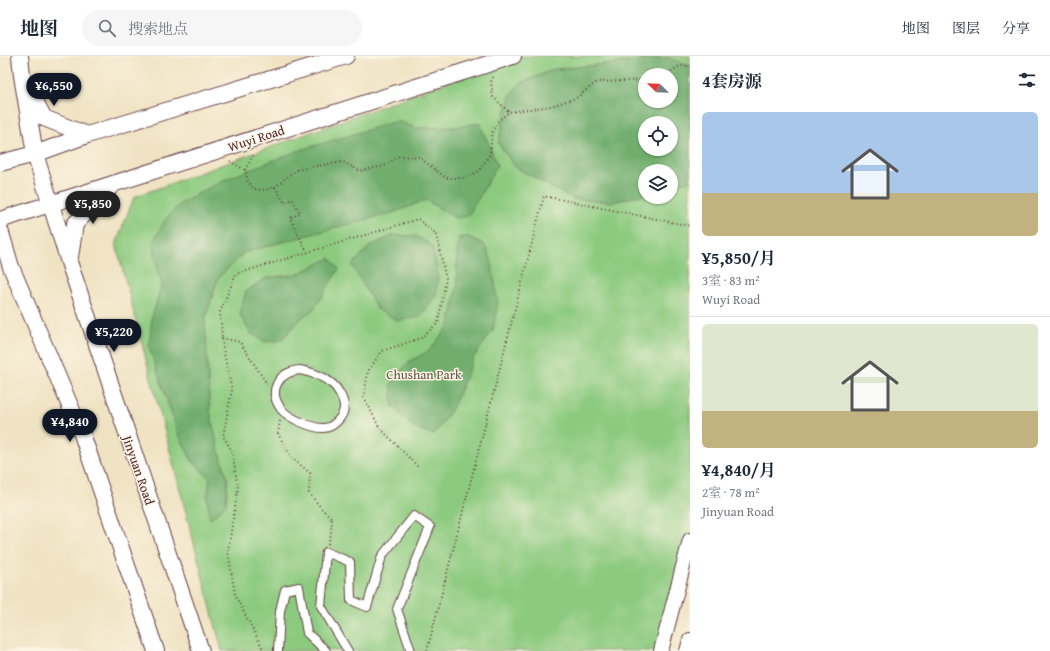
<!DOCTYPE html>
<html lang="zh">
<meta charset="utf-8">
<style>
:root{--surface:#fff;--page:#f6f6f7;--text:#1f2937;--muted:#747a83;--line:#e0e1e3;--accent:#111827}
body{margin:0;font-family:"Gentium Book Plus","Noto Serif SC",serif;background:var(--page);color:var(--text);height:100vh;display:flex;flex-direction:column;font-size:15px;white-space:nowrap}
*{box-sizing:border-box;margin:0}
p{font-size:13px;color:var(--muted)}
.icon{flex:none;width:22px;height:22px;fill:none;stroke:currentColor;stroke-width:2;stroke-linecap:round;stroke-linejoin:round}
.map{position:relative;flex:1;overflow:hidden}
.drawer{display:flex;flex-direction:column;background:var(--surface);width:360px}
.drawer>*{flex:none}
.needle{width:26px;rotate:293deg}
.controls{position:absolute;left:638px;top:12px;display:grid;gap:8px}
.controls a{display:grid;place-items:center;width:40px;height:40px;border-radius:50%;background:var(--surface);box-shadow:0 1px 3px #0004;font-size:20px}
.price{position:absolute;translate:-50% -34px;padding:0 9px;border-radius:14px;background:var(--accent);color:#fff;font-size:13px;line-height:26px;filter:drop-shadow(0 1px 2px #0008)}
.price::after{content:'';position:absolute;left:50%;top:24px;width:12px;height:9px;margin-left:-6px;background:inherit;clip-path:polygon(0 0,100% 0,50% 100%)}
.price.current{background:#222;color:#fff}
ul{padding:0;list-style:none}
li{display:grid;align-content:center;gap:8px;height:212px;padding:0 12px}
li+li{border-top:1px solid var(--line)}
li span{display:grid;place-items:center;height:124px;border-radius:6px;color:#555}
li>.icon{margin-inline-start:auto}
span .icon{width:72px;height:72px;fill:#fffc;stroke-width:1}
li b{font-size:17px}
h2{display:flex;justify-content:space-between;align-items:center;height:48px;padding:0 12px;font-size:17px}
header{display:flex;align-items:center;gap:24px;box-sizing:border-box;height:56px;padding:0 20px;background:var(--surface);border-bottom:1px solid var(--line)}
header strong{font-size:19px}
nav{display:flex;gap:22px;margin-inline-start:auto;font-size:14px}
.search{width:280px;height:36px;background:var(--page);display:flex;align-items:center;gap:10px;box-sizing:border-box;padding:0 14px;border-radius:22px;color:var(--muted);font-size:15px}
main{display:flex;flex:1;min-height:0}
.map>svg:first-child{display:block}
.green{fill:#8cca7f;stroke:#6b7455;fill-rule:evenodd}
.forest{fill:#71ae6e;stroke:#5e664c;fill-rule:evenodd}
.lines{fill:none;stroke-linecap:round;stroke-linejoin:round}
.pedestrian-casing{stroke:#633c42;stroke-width:10}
.tertiary-casing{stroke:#633c42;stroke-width:16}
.secondary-casing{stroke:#633c42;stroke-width:18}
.path{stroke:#633c42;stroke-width:2;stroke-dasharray:1 3;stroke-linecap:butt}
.pedestrian{stroke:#fff;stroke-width:8}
.tertiary{stroke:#fff;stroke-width:14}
.secondary{stroke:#fff;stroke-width:16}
.labels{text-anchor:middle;stroke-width:3;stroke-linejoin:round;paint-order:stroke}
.street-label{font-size:13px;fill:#4a1f2b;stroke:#fcf5e5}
.park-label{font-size:13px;fill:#5e5244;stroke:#fcf5e5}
</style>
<header>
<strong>地图</strong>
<div class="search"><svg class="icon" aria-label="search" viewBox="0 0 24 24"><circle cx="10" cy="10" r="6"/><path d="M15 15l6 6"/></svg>搜索地点</div>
<nav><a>地图</a><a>图层</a><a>分享</a></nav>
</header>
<main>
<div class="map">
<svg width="690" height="595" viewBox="0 0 690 595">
<rect width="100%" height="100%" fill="#fcf5e5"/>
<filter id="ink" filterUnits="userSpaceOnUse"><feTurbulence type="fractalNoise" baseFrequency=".025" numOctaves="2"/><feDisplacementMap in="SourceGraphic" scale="8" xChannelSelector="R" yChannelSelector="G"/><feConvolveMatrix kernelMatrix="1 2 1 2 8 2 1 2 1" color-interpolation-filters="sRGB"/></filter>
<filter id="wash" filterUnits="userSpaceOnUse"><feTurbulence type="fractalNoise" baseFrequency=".012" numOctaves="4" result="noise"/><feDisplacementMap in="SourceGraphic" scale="16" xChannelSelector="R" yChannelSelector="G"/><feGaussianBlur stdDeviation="0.9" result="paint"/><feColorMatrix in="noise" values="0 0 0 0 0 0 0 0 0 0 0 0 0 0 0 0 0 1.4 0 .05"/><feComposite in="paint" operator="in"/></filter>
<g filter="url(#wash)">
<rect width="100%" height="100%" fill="#f0e3c3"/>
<path class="green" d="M519,0h171v484l-29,111h-439l-106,-407 18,-47zM645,19h26v26h-26zM645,67h26v26h-26zM645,115h26v26h-26z"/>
<path class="forest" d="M669,2l21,8v114l-19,6v-15h-26v23l-32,8 -40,-3 -58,-32 -17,-24 12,-48 11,-12 34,-14zM645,19h26v26h-26zM645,67h26v26h-26z
M397,65l20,7 39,-1 24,-4 17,42 -12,22 -17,29 -13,2 -29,-18 -31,12 -150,40 -27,26 -13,42 5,91 8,37 10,32 -2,25 -16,14 -3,-21 3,-19 -18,-18 -14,-28 -29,-86 3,-30 10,-33 -4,-11 -5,-32 15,-25 12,-12 39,-22 78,-31z
M393,179l23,1 16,10 6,29 -2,21 -16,21 -22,4 -21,-12 -25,-44 18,-19z
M459,181h10l15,7 7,15 7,44 -5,27 -19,27 -22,52 -18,26 -22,-9 -19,-19 -2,-23 17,-22 21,-11 20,-25 8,-40v-35z
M330,202l9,11 -25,40 -12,9 -21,22 -16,2 -15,-9 -10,-19 6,-23 20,-13 32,-4z"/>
</g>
<g filter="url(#ink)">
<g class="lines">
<defs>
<path id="pedestrian" d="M300,314c10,2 23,6 31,13 6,4 13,16 13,24 0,10 -12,22 -22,21 -11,0 -35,-11 -41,-19 -14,-19 -2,-37 19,-39z
M278,595l2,-40 5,-21 14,-3 8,46 19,18
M348,595l-27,-45 5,-54 24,10 1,38 16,7 15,-51 32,-40 16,11 -33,82 14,42"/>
<path id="tertiary" d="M661,595l29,-111
M687,595l3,-11"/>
<path id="secondary" d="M20,0l2,20 13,78 34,108 132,389
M29,34l15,28 43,17
M0,107l35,-9 52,-19 259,-79
M0,164l513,-164
M0,174l11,37 71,167 74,217
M70,201l5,-33 37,-39"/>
</defs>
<use href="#pedestrian" class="pedestrian-casing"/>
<use href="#tertiary" class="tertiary-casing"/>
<use href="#secondary" class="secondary-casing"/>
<path class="path" d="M664,19l16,-9h10
M493,21l-2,5 2,15 16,15
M230,105l15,9 3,12 6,7 11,1 10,-3 21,-17 20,-4 27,-4 17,9 24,-5 15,-10 20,1 27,21h19l14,-7 11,-17 2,-21 5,-11 12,-10 42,-6 25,-8 21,-16 48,-2
M245,114l9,-16
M275,131l10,16 7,-4 8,14 -10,5 17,34
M222,282l18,4 27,42
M280,365l-2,13 13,23 19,16 -1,20 13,16 10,9 -1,16 -3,10
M264,595l-29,-56 -7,-44 10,-63 -6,-37 -9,-15 9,-46 -9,-41 -3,-37 16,-38 182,-55 18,15 10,45 -8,44 -17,15 -39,13 -14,20 -4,26 15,30 40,41
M427,595l117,-455 146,30"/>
<use href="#pedestrian" class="pedestrian"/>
<use href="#tertiary" class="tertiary"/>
<use href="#secondary" class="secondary"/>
</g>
</g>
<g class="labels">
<g class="street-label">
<text transform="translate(256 82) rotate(-18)" y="5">Wuyi Road</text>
<text transform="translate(139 414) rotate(71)" y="5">Jinyuan Road</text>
</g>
<g class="park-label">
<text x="424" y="323">Chushan Park</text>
</g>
</g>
</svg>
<div class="controls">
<a><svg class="needle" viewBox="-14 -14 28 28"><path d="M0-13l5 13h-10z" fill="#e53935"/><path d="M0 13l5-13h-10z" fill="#747a83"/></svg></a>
<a><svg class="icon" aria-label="locate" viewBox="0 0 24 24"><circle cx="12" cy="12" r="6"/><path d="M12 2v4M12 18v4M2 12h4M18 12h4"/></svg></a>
<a><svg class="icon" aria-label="layers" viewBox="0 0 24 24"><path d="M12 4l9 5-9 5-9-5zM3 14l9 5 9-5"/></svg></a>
</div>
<b class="price" style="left:54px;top:51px">¥6,550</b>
<b class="price current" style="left:93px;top:169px">¥5,850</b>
<b class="price" style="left:114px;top:297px">¥5,220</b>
<b class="price" style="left:70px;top:387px">¥4,840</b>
</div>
<section class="drawer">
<h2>4套房源<svg class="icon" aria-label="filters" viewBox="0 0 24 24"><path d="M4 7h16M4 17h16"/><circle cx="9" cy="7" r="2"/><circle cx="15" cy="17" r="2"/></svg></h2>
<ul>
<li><span style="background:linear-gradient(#a9c7e8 65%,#c2b280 0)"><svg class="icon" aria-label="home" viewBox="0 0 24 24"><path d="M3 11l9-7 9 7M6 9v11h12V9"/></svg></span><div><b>¥5,850/月</b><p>3室 · 83 m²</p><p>Wuyi Road</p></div></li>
<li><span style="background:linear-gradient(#dfe7d0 70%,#c2b280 0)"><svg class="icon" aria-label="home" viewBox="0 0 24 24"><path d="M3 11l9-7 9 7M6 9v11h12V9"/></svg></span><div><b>¥4,840/月</b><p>2室 · 78 m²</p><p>Jinyuan Road</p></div></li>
</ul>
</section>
</main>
